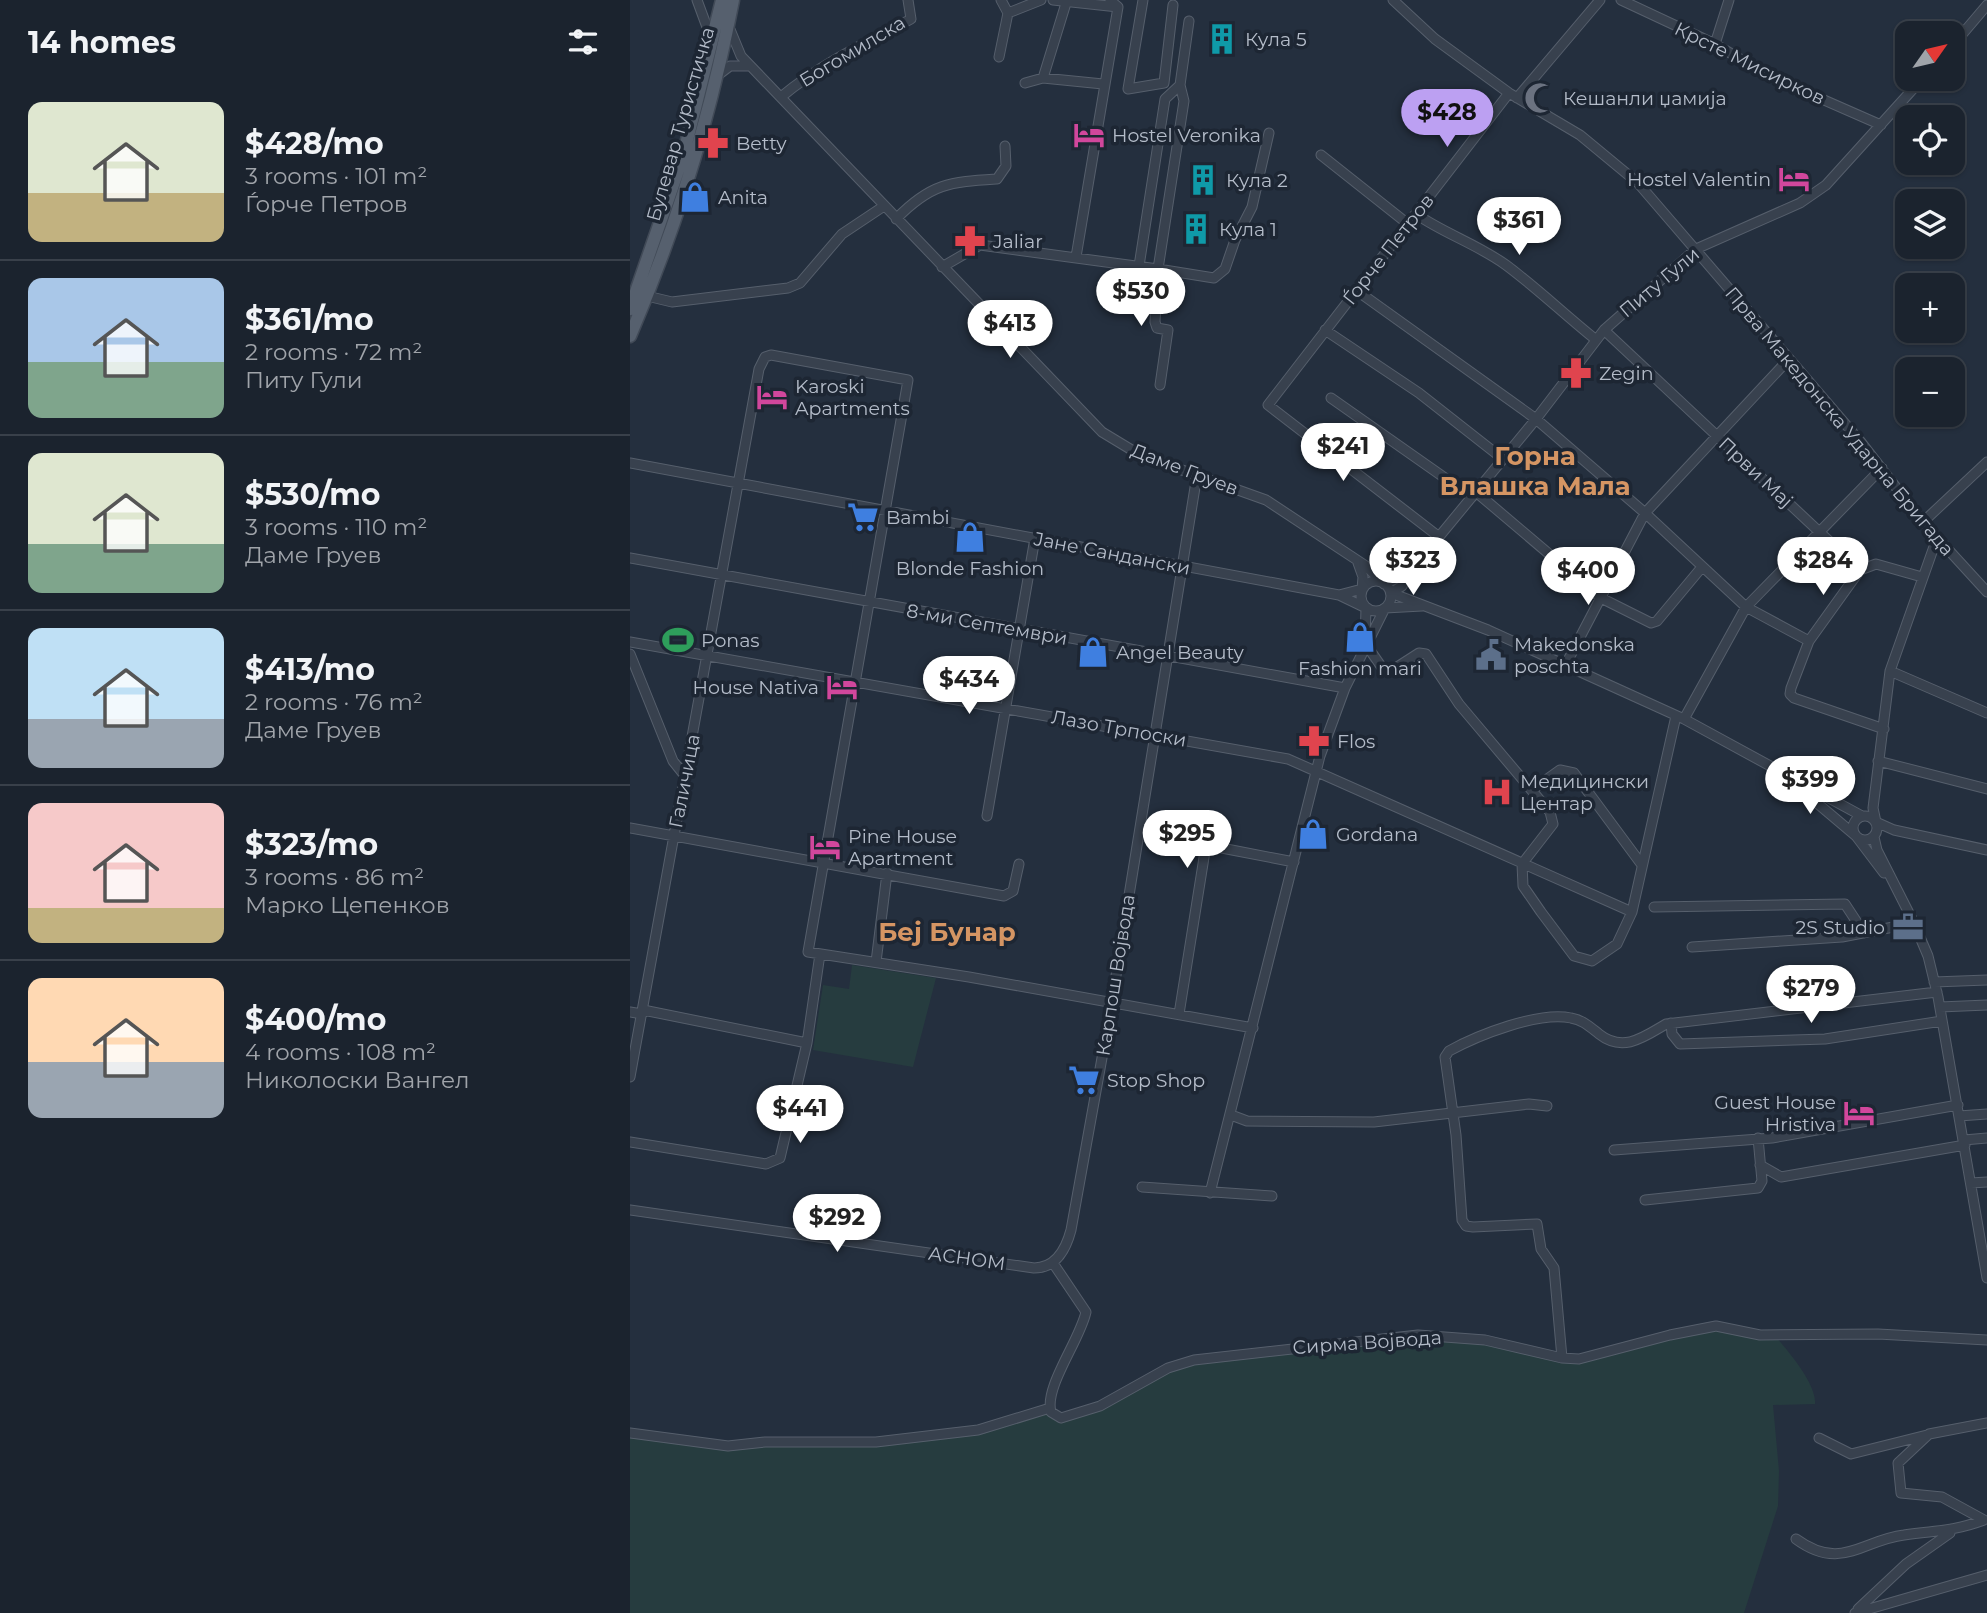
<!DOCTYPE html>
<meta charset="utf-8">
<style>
:root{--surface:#1b232e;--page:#242b36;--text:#f1f3f6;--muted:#a0a4aa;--line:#39404a;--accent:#bca0f2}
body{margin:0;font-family:Montserrat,sans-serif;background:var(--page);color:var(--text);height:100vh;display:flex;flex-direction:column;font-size:26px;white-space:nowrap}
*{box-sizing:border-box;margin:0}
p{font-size:23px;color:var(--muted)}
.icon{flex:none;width:38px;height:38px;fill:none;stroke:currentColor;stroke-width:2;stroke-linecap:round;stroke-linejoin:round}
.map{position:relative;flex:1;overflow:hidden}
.panel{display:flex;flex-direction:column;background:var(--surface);width:630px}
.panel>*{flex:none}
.needle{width:46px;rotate:56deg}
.fabs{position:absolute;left:1265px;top:21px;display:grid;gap:14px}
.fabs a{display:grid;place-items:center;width:70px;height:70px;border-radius:14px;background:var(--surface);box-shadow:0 2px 5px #0004,0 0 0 2px var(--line);font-size:35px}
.price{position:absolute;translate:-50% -60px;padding:0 16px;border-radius:24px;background:#fff;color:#222;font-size:23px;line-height:46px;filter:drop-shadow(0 2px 4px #0008)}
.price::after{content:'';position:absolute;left:50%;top:42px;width:21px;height:16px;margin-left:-10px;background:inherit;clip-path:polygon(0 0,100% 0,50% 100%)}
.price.selected{background:var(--accent);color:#111}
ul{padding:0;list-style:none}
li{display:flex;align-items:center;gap:21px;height:175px;padding:0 28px}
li+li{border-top:2px solid var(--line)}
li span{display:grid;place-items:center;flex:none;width:196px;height:140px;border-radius:14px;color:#555}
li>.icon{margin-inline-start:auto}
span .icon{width:84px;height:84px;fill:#fffc;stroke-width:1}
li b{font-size:30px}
h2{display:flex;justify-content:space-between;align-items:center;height:84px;padding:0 28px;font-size:30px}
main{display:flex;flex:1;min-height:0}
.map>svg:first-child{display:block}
.green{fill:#263c3f}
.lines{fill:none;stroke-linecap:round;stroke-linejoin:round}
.minor-casing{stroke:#565f6c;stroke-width:11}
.major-casing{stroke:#414a57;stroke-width:15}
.minor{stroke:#38414e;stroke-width:9}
.major{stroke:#56606e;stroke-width:12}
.labels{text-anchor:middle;stroke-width:7;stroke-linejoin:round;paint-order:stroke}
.poi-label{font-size:19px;fill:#b4bcc9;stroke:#1d2633;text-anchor:start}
.street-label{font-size:19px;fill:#b4bcc9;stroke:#1d2633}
.district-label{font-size:26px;font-weight:bold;fill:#d59563;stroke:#1d2633}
</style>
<main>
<section class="panel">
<h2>14 homes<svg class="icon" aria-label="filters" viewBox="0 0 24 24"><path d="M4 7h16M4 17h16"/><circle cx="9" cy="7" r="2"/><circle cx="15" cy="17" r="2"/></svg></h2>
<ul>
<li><span style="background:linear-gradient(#dfe7d0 65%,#c2b280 0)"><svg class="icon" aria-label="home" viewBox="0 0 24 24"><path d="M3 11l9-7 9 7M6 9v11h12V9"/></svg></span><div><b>$428/mo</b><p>3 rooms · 101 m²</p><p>Ѓорче Петров</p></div></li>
<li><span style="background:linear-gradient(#a9c7e8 60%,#7fa58c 0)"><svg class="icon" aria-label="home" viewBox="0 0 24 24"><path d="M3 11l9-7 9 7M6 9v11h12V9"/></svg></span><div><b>$361/mo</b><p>2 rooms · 72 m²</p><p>Питу Гули</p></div></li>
<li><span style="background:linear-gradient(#dfe7d0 65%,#7fa58c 0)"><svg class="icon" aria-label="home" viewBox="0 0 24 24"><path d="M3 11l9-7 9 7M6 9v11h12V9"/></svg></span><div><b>$530/mo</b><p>3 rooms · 110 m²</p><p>Даме Груев</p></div></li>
<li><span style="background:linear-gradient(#bfe0f5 65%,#9aa5b1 0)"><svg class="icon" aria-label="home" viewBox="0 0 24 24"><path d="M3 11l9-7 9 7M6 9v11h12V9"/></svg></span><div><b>$413/mo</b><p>2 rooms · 76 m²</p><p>Даме Груев</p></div></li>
<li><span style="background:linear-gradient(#f6c9c9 75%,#c2b280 0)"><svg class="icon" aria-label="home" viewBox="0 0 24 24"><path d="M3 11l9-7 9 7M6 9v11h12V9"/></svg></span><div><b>$323/mo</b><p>3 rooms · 86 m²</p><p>Марко Цепенков</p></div></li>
<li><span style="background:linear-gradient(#ffd9b3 60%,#9aa5b1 0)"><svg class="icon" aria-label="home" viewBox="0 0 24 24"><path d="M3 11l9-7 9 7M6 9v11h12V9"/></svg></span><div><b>$400/mo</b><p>4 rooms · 108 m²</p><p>Николоски Вангел</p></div></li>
</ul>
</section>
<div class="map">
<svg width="1357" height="1613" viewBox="0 0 1357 1613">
<rect width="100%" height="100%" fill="#242f3e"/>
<path class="green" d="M222,965l84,13 -23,89 -100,-17 10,-65 26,4z
M1086,1326l57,8c13,14 44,50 42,70l-42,1 6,66 -1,35 -34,107h-1114v-180l89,12 208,-10 124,-23 23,4 94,-48 274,-33 120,23z"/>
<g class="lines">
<defs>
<path id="minor" d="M67,0l14,38
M423,0l65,7
M513,0l-15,89 36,-6 9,-78
M763,0l42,39 74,54 71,42 58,48 222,258 63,81 64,70
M991,0l94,44 52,31 114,50
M378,13l33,-13
M99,27l12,29 361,376 38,23 126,45 100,66 18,18 26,-12
M1085,44l14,-44
M1323,45l34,-40
M369,57l9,-44 -7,-13
M88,75l12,-9h19
M413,78l24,-78
M395,83l18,-5 60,6
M151,97c38,-32 86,-55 130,-78l-3,-19
M887,98l83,-98
M691,155l87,69
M786,214c29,20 61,30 90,51 31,23 59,50 89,74
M266,219c35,-36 54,-37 101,-40l9,-13 -1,-20
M446,257l42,-250 -8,-7
M509,266l26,-167 15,-14
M312,267l38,-22 178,24 26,-168 -4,-16 9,-64
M726,290l180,129 109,94 101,94 63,34 -18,47 -1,6 4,4 90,31
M17,296l25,6 116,-14 12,-5 42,-49 42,-28
M695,330l94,63 84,66
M974,330l256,240 16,-6 46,13
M530,385l8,-55 -11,-2 -2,-6 3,-53 56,9 11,-9 10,-29 17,-33 17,-74
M701,398l141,99
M0,463l709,132 27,13 -1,35 18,26 8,2 28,-18 7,1 33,50 91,108 3,12 -31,40 1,22 18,26 33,44 18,5 25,-17 15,-32
M712,463l26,-37
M846,492l125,106 50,25 6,-2 45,-54
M1293,522l64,-60
M808,536l-170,-131 241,-312
M1307,538l-47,133 -17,137 3,14 18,8 93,20
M0,558l715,130
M731 596a15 15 0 1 1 30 0a15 15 0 1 1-30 0Z
M761,593l11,-7 8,-14 126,-153 68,-89 92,-81 104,-46 26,-18 96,-106
M761,593l97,37 196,89 178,97
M709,595l23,-6 1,-12 -5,-14
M1179,641l51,-71
M0,642l658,117 344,153 44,-196
M0,654l43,107 12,15
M936,664l79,-151 143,-153
M1260,671l97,42
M1054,719l62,-112 136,-139
M1248,761l109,28
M1168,787l58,49 28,37
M902,790l28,-20 14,3 68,92
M1223 828a12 12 0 1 1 24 0a12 12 0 1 1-24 0Z
M357,816l48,-278
M0,828l374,68 9,-5 6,-27
M1244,837l3,13 37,73 14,33 10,41 49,281
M1024,907l191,-3 19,29
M1062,947l150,-10 72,-14
M246,962l11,-89
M1304,982l53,-2
M1310,1007l47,-2
M13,1010l164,33
M0,1012l12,2
M549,1014l27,-169 88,17
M1041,1023l1,11 8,10 145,-5 117,-18
M0,1077l129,-708 6,-12 6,-2 137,25 -100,572 161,25 284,51
M601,1115l16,6 127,1 155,-18 18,2
M1329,1116l28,-2
M1334,1140l23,-2
M0,1142l136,22 14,-6 27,-115 13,-89
M984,1150l158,-12 186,-33
M1130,1165l21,12 184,-32
M1341,1183l16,-1
M512,1187l130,9
M580,1193l110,-437 25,-68 40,-80 37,-2
M1015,1200l113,-12 4,-7 -4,-43
M0,1210l404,58c22,0 32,-19 37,-38l38,-211 88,-544
M423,1263l33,49c-6,28 -42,75 -35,100l10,6 39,-12 68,-38 26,-8 224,-25 67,5 77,18 17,1 91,-24 46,-9 44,9 118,-1 109,6
M932,1358l-8,-90 -13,-19 -4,-25 -64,3 -7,-1 -4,-6 -6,-85 -11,-78 4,-6c29,-16 90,-40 122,-33 12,2 19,9 28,16 24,19 45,3 67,-10l271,-32
M0,1433l98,13 37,-4h111l102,-12 72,-22
M1189,1438l32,16 76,-19
M1166,1539c45,33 66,1 108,-4 34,-5 47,-3 80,-15l-42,-23 -41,-4 -3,-30 31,-29 58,-11
M1228,1609l48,-45 44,-31
M1225,1613l132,-38"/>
<path id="major" d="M0,309l53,-153 39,-156
M0,336c46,-107 81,-222 103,-336"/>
</defs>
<use href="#minor" class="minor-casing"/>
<use href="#major" class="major-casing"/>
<use href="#minor" class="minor"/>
<use href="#major" class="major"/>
</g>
<defs>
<symbol id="building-bare" viewBox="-9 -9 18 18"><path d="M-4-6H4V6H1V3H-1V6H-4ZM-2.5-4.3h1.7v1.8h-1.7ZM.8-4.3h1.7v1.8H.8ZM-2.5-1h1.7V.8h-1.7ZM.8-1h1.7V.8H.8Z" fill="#0f9aa8" stroke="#1d2633" stroke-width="2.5" paint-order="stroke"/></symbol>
<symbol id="mosque-bare" viewBox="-9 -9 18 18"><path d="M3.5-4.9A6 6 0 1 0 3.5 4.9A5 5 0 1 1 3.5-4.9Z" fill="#6b7280" stroke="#1d2633" stroke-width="2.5" paint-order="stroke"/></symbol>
<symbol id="hotel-bare" viewBox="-9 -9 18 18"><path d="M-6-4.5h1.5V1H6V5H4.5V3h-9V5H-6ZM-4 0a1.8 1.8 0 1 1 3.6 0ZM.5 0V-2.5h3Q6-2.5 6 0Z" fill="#d1479c" stroke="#1d2633" stroke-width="2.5" paint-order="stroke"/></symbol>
<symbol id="pharmacy-bare" viewBox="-9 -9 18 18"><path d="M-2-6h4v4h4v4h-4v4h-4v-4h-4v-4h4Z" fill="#e0444e" stroke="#1d2633" stroke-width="2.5" paint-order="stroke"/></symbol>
<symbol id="shop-bare" viewBox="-9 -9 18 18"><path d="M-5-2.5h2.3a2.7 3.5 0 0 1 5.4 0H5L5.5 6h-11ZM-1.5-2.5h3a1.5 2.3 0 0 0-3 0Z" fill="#3f7fe0" stroke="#1d2633" stroke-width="2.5" paint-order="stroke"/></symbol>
<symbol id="supermarket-bare" viewBox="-9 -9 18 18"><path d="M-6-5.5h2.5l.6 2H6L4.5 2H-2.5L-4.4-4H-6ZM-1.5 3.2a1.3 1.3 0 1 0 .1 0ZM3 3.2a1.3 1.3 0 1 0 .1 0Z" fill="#3f7fe0" stroke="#1d2633" stroke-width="2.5" paint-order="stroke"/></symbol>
<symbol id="stadium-bare" viewBox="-9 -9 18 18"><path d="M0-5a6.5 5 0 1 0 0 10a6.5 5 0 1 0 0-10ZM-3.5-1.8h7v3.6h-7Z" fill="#2e9e5b" stroke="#1d2633" stroke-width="2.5" paint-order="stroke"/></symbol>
<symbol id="civic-bare" viewBox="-9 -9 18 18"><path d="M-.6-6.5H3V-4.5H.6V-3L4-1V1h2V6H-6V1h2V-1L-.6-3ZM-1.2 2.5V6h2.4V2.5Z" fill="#5c6f8a" stroke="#1d2633" stroke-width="2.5" paint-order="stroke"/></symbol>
<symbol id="hospital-bare" viewBox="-9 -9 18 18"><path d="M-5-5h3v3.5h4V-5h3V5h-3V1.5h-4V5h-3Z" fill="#e0444e" stroke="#1d2633" stroke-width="2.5" paint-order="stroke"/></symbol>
<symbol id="office-bare" viewBox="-9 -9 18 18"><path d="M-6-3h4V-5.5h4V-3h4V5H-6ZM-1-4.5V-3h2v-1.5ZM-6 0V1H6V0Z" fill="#5c6f8a" stroke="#1d2633" stroke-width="2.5" paint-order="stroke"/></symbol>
</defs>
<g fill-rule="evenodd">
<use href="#building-bare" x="570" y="17" width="44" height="44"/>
<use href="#mosque-bare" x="888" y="76" width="44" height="44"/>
<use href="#hotel-bare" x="437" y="113" width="44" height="44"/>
<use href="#pharmacy-bare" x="61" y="121" width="44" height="44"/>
<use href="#hotel-bare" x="1142" y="157" width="44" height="44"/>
<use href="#building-bare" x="551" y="158" width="44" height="44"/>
<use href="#shop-bare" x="43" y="175" width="44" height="44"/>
<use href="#building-bare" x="544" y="207" width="44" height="44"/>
<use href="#pharmacy-bare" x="318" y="219" width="44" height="44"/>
<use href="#pharmacy-bare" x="924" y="351" width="44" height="44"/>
<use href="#hotel-bare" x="120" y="375" width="44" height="44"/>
<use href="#supermarket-bare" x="211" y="495" width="44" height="44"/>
<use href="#shop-bare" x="318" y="515" width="44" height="44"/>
<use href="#shop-bare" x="708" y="615" width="44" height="44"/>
<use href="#stadium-bare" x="26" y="618" width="44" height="44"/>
<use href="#shop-bare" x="441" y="630" width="44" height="44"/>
<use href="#civic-bare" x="839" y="633" width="44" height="44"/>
<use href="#hotel-bare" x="190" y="665" width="44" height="44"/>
<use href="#pharmacy-bare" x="662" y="719" width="44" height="44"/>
<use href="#hospital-bare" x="845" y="770" width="44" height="44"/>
<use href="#shop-bare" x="661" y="812" width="44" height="44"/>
<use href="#hotel-bare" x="173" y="825" width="44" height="44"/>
<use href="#office-bare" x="1256" y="905" width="44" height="44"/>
<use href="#supermarket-bare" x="432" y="1058" width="44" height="44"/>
<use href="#hotel-bare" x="1207" y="1091" width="44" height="44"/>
</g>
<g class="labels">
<g class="poi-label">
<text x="615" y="46">Кула 5</text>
<text x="933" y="105">Кешанли џамија</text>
<text x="482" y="142">Hostel Veronika</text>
<text x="106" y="150">Betty</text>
<text x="1141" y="186" text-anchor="end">Hostel Valentin</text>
<text x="596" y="187">Кула 2</text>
<text x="88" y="204">Anita</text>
<text x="589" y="236">Кула 1</text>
<text x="363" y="248">Jaliar</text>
<text x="969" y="380">Zegin</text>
<text x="165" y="393">Karoski<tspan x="165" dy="22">Apartments</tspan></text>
<text x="256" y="524">Bambi</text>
<text x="340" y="575" text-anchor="middle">Blonde Fashion</text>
<text x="71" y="647">Ponas</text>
<text x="884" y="651">Makedonska<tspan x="884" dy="22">poschta</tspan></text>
<text x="486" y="659">Angel Beauty</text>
<text x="730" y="675" text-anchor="middle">Fashion mari</text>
<text x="189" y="694" text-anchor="end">House Nativa</text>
<text x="707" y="748">Flos</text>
<text x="890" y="788">Медицински<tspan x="890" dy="22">Центар</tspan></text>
<text x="706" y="841">Gordana</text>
<text x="218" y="843">Pine House<tspan x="218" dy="22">Apartment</tspan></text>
<text x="1255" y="934" text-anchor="end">2S Studio</text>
<text x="477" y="1087">Stop Shop</text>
<text x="1206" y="1109" text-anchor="end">Guest House<tspan x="1206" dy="22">Hristiva</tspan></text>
</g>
<g class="street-label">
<text transform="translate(222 51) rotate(-31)" y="7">Богомилска</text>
<text transform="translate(1120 63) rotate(26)" y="7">Крсте Мисирков</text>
<text transform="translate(50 124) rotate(-74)" y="7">Булевар Туристичка</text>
<text transform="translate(758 249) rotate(-52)" y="7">Ѓорче Петров</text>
<text transform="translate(1029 282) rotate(-40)" y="7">Питу Гули</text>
<text transform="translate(1210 421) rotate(50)" y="7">Прва Македонска Ударна Бригада</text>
<text transform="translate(555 469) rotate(21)" y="7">Даме Груев</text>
<text transform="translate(1126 472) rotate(43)" y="7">Први Мај</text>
<text transform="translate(482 553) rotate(11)" y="7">Јане Сандански</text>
<text transform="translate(357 624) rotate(10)" y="7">8-ми Септември</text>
<text transform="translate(489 728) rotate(10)" y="7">Лазо Трпоски</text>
<text transform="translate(54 781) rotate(-79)" y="7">Галичица</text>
<text transform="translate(485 975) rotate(-81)" y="7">Карпош Војвода</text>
<text transform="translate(337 1258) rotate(8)" y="7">АСНОМ</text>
<text transform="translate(737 1342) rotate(-4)" y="7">Сирма Војвода</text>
</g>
<g class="district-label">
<text x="905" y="465">Горна<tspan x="905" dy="30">Влашка Мала</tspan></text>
<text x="317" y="941">Беј Бунар</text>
</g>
</g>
</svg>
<div class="fabs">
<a><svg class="needle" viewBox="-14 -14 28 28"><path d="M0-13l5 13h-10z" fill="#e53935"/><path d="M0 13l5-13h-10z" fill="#a0a4aa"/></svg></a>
<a><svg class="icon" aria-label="locate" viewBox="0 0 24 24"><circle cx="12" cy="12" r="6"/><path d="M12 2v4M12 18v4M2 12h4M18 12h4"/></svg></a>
<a><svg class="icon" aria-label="layers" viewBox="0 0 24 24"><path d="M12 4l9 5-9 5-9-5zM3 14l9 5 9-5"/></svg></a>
<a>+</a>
<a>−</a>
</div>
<b class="price selected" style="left:817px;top:149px">$428</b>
<b class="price" style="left:889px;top:257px">$361</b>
<b class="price" style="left:511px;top:328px">$530</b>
<b class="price" style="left:380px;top:360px">$413</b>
<b class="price" style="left:713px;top:483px">$241</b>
<b class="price" style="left:783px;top:597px">$323</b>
<b class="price" style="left:1193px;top:597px">$284</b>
<b class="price" style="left:958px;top:607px">$400</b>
<b class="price" style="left:339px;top:716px">$434</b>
<b class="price" style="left:1180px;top:816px">$399</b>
<b class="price" style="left:557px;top:870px">$295</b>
<b class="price" style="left:1181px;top:1025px">$279</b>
<b class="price" style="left:170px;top:1145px">$441</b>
<b class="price" style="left:207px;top:1254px">$292</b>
</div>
</main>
